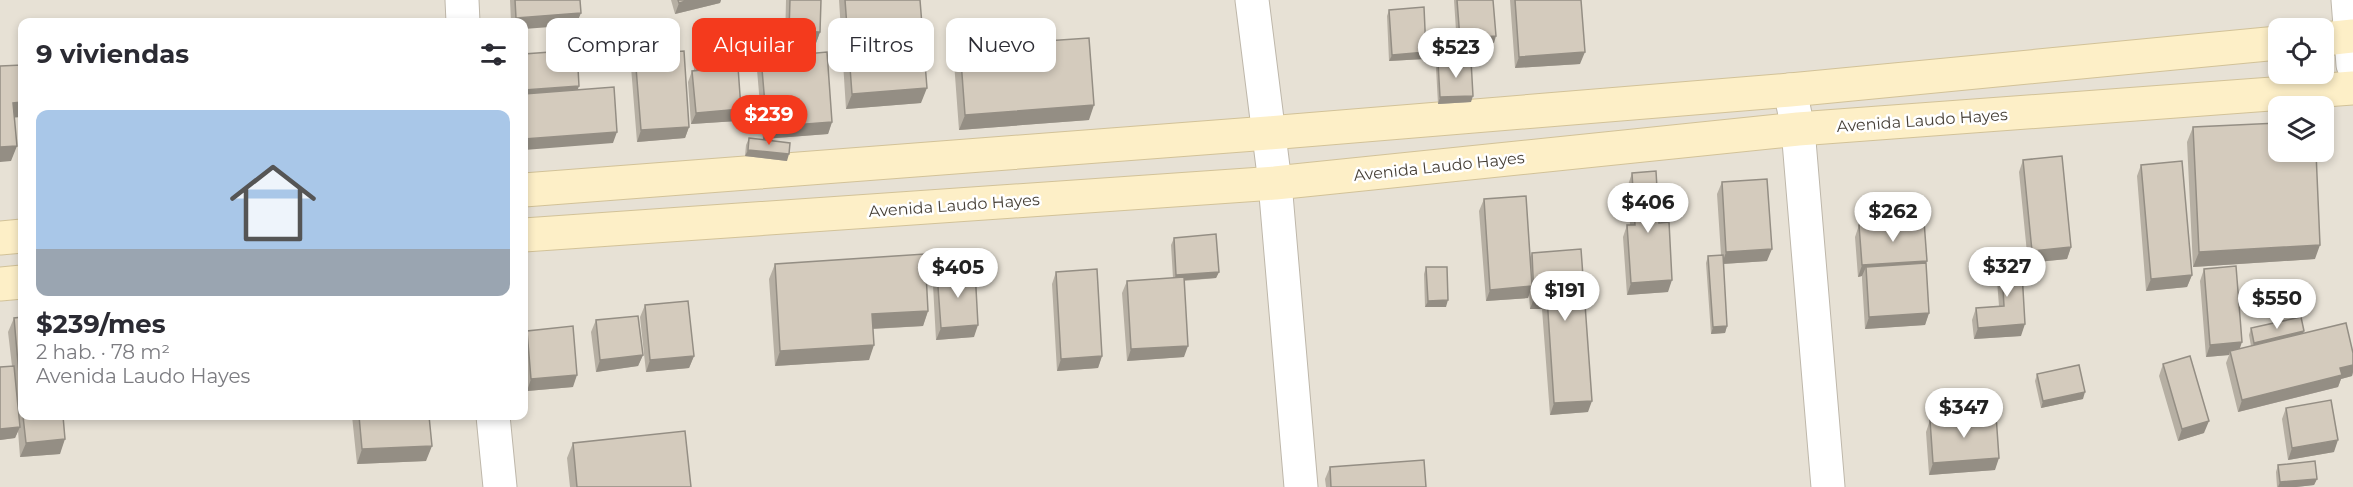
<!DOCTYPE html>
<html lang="es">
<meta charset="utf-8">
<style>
:root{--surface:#fff;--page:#f7f7f7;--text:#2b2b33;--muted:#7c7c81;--accent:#f43a1d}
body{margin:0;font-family:Montserrat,sans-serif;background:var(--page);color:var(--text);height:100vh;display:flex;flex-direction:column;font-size:22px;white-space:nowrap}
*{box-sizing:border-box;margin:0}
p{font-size:20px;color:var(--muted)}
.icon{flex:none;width:33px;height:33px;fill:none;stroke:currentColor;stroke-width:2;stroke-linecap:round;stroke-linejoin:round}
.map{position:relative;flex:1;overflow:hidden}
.details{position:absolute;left:18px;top:18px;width:510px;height:402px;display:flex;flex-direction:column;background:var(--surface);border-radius:12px;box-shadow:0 3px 9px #0003}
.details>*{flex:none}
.top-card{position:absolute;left:546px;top:18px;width:570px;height:54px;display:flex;gap:12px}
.fabs{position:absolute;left:2268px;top:18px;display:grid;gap:12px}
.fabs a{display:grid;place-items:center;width:66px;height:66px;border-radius:12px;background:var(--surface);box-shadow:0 3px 9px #0003;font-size:30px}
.price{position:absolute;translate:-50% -51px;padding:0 14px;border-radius:21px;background:#fff;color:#222;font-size:20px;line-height:39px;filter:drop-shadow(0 2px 3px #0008)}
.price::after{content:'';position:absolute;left:50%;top:36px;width:18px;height:14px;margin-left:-9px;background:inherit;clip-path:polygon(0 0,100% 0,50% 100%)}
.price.current{background:var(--accent);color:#fff}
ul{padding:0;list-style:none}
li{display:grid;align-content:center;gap:12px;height:318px;padding:0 18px}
li span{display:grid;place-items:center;height:186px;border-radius:12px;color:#555}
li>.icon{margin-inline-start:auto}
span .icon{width:108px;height:108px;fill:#fffc;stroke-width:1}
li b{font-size:26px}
h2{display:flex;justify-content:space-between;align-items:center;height:72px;padding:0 18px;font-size:26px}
.tag{padding:0 21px;border-radius:12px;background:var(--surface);box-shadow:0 3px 9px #0003;font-size:21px;line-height:54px}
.tag.current{background:var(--accent);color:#fff}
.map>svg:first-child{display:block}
.residential{fill:#e7e1d5;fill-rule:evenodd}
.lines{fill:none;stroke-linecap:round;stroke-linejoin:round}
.street-casing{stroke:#beb7aa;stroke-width:35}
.secondary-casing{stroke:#d2c298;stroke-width:35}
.street{stroke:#fff;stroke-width:33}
.secondary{stroke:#fdefc7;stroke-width:33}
.wall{fill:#b6afa3}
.shaded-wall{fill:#948e84}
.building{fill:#d4cbbd;stroke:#948e84;stroke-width:1.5}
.labels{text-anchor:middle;stroke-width:5;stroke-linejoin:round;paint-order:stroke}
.street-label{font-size:16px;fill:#463f36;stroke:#fff}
</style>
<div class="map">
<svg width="2353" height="487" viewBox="0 0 2353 487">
<rect width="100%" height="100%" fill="#f3efe7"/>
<path class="residential" d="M0,0h2353v487h-2353zM22,22h502v394h-502zM2278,28h46v46h-46zM2278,106h46v46h-46z"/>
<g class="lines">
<defs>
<path id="street" d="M462,0l1,22
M1252,0l23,183 26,304
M2348,0l5,65
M1790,90l8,39 30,358
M493,416l7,71"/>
<path id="secondary" d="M2324,39l29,-3
M524,190l744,-57 522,-43 488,-47
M524,235l751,-52 523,-54 555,-41
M0,238l22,-2
M0,284l22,-2"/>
</defs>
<use href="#street" class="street-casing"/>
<use href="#secondary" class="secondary-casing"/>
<use href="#street" class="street"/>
<use href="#secondary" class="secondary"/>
</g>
<path class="wall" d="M510,0h70l-4,25 -65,-3z
M671,0h50l-1,3 -45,11z
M786,0h35l-1,32 -4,11h-31z
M839,0h81l1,103 -75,6z
M1454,0h39l1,43 -37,3z
M1510,0h71l-1,64 -65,4z
M1389,10l35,49 -35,2 -2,-45z
M694,34l43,87 -46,3 -3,-42 4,-11 2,-1 -2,-30z
M960,47l129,73 -130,10 -5,-68z
M635,55l54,72 -4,11 -48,4 -6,-75z
M761,58l71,64 -4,12 -65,5 -6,-69z
M1438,62l33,40 -33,2 -2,-36z
M2193,127l122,132 -122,8 -6,-125z
M749,138l38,23 -42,-5 1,-11z
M2023,160l48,87 -4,12 -39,4 -9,-91z
M2141,165l51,110 -5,12 -41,4 -9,-115z
M1632,173l27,50 9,69 -41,3 -4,-58 4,-12h3l-2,-40z
M1722,182l45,79 -44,3 4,62 -2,7 -14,1 -5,-71 2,-7 13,-1 -4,-61z
M1484,199l46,59 2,-5 56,159 -38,3 -8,-106h-12l-1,-15 -1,4 -42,3 -7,-90z
M1859,225l67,38 3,50 -4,12 -60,4 -3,-50v-3l-4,1 -3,-40z
M1174,238l45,34 -3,6 -32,3v76l-57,4 -5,-68 5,-12 46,-3 -2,-33z
M2001,256l20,80 -47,3 -2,-19 4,-12 23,-2 -3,-38z
M775,264l153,47 -5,15 -50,3 -4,31 -94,6 -6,-87z
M1426,267l20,40h-21l-1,-33z
M2204,269l35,80 12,-3 -2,-11 2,-7 52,6 50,19v19l-1,4 -11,3 -3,8 -100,25 -12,-49 3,-8 -23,2 -6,-76z
M1056,272l46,84 -4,12 -41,3 -5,-87z
M937,273l37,64 -38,3 -3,-55z
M645,305l49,51 -5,12 -43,4 -6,-55z
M22,317v99h41l-3,38 -40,3 -2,-26 -3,7 -15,2v-73l12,-1 -4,-34 6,-14z
M596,320l47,35 -5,11 -42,6 -5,-40z
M527,331l46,56 -46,4 -3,-51z
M2163,364l41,69 -26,8 -19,-65z
M2037,374l46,25 -42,9 -6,-27z
M2286,408l48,44 -46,8 -6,-41z
M352,416h77l-3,45 -69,3z
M1930,420l65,50 -66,5 -3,-43z
M573,443l118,44h-121l-3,-29z
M2278,465l39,14 -3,6 -18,2h-19l-1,-15z
M1330,467l96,20h-100l-1,-8z"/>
<path class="shaded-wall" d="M689,0h32l-1,3 -45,11 4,-11z
M581,13l-5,12 -52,4v-7h-10l2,-4z
M789,31l31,1 -4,11h-31z
M1496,36l-2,7 -37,3 3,-7z
M1426,52l-2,7 -35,2 3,-6z
M1585,52l-5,12 -65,4 4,-11z
M579,86l-4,12 -51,3v-11z
M927,88l-6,15 -75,6 6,-15z
M1473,96l-2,6 -33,2 2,-7z
M22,102v15l-14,1 5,-15z
M1094,105l-5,15 -130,10 6,-15z
M741,109l-4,12 -46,3 5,-11z
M832,122l-4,12 -65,5 4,-12z
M689,127l-4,11 -48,4 4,-12z
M617,132l-4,11 -89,7v-11z
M17,146l-6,15 -11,1v-15z
M748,150l41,4 -2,7 -42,-5z
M2320,245l-5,14 -122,8 6,-15z
M2071,247l-4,12 -39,4 4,-12z
M1772,249l-5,12 -45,3 4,-12z
M1927,261l-5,11 -56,-5 -4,9 -4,1 4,-12z
M1219,272l-3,6 -43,3 3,-6z
M2192,275l-5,12 -41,4 5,-12z
M1672,280l-4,12 -41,3 4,-12z
M1532,286l-4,12 -42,3 4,-11z
M1547,297l-5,12h-12l4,-11z
M1448,300l-2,7h-21l3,-6z
M928,311l-5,15 -56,3 5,-15z
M1929,313l-4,12 -60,4 4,-12z
M2025,324l-4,12 -47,3 4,-11z
M978,325l-4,12 -38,3 5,-12z
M1727,326l-2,7 -14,1 2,-7z
M2304,331l-2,7 -50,12 2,-7z
M2242,342l-4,12 -8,-3 -1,4 -23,2 4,-12z
M874,345l-5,15 -94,6 5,-15z
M1188,346l-4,11 -57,4 4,-12z
M643,355l-5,11 -42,6 4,-12z
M694,356l-5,12 -43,4 4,-12z
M1102,356l-4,12 -41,3 4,-12z
M2353,365v7l-1,4 -11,3 -3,8 -100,25 4,-12 98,-32z
M577,375l-4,12 -46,4 4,-12z
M2085,392l-2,7 -42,9 2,-7z
M1592,401l-4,11 -38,3 4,-12z
M2209,421l-5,12 -26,8 4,-12z
M20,427l-5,11 -15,2v-11z
M65,439l-5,15 -40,3 6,-14z
M2338,440l-4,12 -46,8 4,-12z
M432,446l-6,15 -69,3 5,-15z
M1999,458l-4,12 -66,5 4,-12z
M2317,479l-3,6 -18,2h-18l2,-5z"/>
<path class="building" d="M515,0h65l1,13 -65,5z
M678,0h11l-10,3z
M790,0h31l-1,32 -31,-1z
M845,0h75l7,88 -75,6z
M1457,0h36l3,36 -36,3z
M1515,0h66l4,52 -66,5z
M1424,7l2,45 -34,3 -3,-45z
M735,30l2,37 -40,3 -3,-36z
M1089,38l5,67 -129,10 -5,-68z
M577,50l2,36 -55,4v-36z
M684,51l5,76 -48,3 -6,-75z
M827,52l5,70 -65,5 -6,-69z
M1471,60l2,36 -33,1 -2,-35z
M22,65v37l-9,1 4,43 -17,1v-81z
M738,67l3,42 -45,4 -4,-42z
M614,87l3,45 -93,7v-45z
M2278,123v29h38l4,93 -121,7 -6,-125z
M749,138l41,5 -1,11 -41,-4z
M2062,156l9,91 -39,4 -9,-91z
M2182,161l10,114 -41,4 -10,-114z
M1656,171l3,52 10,-1 3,58 -41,3 -4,-58h8l-3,-52z
M1767,179l5,70 -46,3 -4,-70z
M1526,196l6,90 -42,4 -6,-91z
M1924,221l3,40 -65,4 -3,-40z
M1216,234l3,38 -43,3 -2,-37z
M1581,249l11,152 -38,2 -7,-106 -13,1 -2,-45z
M925,254l3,57 -56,3 2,31 -94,6 -5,-87z
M1723,255l4,71 -14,1 -5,-71z
M2021,255l4,69 -47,4 -2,-20 28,-2 -3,-50z
M1926,263l3,50 -60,4 -3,-50z
M2236,266l6,76 -32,3 -6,-76z
M1426,267h21l1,33 -20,1z
M1097,269l5,87 -41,3 -5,-87z
M975,270l3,55 -37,3 -4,-55z
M1184,277l4,69 -57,3 -4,-68z
M688,301l6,55 -44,4 -5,-55z
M638,316l5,39 -43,5 -4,-40z
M22,317v91l-8,-90z
M2301,317l3,14 -50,12 -3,-15z
M2346,323l7,30v12l-13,3 2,7 -100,25 -12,-49z
M573,326l4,49 -46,4 -4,-48z
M2190,356l19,65 -27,8 -19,-65z
M2079,365l6,27 -42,9 -6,-27z
M14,366l6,61 -20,2v-62z
M2331,400l7,40 -46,8 -6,-40z
M1996,415l3,43 -66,5 -3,-43z
M23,416h40l2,23 -39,4z
M359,416h70l3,30 -70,3z
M685,431l6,56h-114l-4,-44z
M1424,460l2,27h-95l-1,-20z
M2315,461l2,18 -37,3 -2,-17z"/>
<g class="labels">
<g class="street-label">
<text transform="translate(1922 120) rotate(-4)" y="6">Avenida Laudo Hayes</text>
<text transform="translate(1439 166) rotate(-6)" y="6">Avenida Laudo Hayes</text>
<text transform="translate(954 205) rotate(-4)" y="6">Avenida Laudo Hayes</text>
</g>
</g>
</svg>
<div class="fabs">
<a><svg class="icon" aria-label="locate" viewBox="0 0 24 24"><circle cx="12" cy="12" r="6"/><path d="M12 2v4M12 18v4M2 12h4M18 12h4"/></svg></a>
<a><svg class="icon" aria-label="layers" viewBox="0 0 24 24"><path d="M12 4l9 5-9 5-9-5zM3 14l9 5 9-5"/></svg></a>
</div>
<b class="price" style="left:1456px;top:79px">$523</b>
<b class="price current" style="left:769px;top:146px">$239</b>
<b class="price" style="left:1648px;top:234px">$406</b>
<b class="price" style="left:1893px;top:243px">$262</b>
<b class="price" style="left:2007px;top:298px">$327</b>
<b class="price" style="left:958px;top:299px">$405</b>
<b class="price" style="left:1565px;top:322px">$191</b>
<b class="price" style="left:2277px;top:330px">$550</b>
<b class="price" style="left:1964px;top:439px">$347</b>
<div class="top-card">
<a class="tag">Comprar</a>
<a class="tag current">Alquilar</a>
<a class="tag">Filtros</a>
<a class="tag">Nuevo</a>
</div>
<section class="details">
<h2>9 viviendas<svg class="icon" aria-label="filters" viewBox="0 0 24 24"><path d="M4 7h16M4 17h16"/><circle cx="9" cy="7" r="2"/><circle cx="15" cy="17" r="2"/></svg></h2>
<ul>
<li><span style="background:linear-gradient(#a9c7e8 75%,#9aa5b1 0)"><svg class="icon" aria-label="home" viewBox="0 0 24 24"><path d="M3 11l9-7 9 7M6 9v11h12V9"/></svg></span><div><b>$239/mes</b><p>2 hab. · 78 m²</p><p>Avenida Laudo Hayes</p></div></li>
</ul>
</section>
</div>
